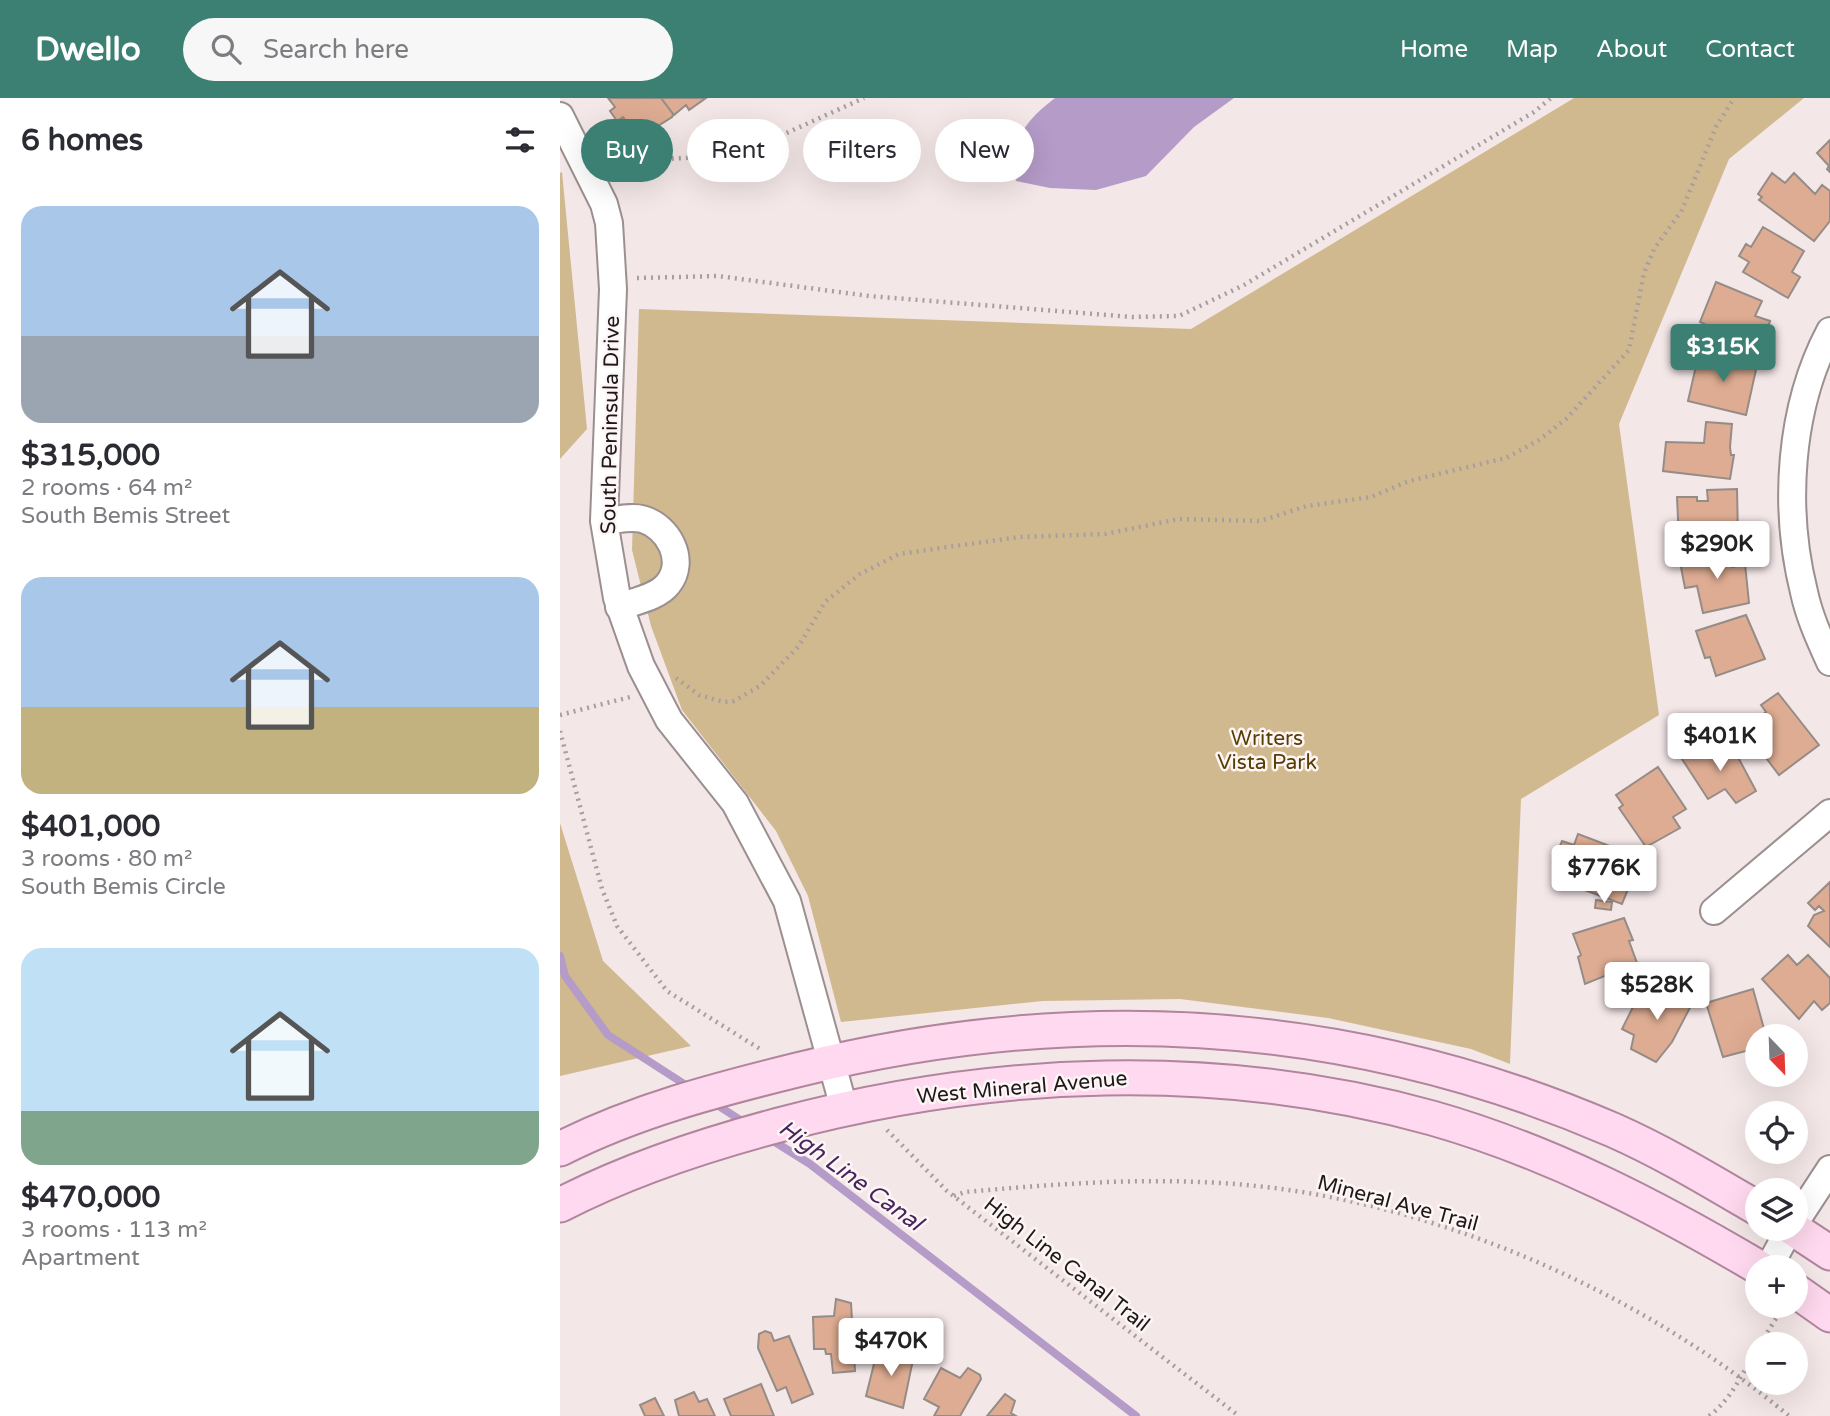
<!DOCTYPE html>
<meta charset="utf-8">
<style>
:root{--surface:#fff;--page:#f7f7f7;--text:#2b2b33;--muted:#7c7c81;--accent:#3c8074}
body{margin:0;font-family:"Varela Round",sans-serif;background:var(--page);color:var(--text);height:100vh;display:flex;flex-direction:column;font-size:26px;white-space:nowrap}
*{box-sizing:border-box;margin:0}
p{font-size:23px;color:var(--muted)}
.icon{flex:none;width:38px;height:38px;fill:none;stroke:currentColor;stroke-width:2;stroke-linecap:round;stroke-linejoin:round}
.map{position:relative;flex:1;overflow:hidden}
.panel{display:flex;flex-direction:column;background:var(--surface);width:560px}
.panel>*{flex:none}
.guide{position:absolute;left:21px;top:21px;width:665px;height:63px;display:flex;gap:14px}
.needle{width:46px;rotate:157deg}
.tools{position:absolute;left:1185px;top:926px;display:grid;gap:14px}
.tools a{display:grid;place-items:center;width:63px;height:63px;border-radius:50%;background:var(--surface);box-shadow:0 7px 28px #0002;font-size:35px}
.price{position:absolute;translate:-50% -60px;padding:0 16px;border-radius:7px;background:#fff;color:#222;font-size:23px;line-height:46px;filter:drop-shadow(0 2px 4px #0008)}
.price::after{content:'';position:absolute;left:50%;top:42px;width:21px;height:16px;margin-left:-10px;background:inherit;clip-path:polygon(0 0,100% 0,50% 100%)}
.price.active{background:var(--accent);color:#fff}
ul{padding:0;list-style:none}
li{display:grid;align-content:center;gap:14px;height:371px;padding:0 21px}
li span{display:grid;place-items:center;height:217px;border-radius:21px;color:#555}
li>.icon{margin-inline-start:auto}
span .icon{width:126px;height:126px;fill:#fffc;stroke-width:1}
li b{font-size:30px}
h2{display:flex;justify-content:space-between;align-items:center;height:84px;padding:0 21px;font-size:30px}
.pill{padding:0 24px;border-radius:32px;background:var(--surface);box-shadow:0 7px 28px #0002;font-size:24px;line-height:63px}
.pill.active{background:var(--accent);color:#fff}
header{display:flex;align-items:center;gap:42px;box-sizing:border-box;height:98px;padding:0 35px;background:var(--accent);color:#fff}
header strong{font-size:33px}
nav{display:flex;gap:38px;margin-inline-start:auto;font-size:24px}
.search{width:490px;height:63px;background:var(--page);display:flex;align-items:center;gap:18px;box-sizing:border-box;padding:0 24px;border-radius:38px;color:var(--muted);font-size:26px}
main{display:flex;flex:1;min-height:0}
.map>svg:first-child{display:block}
.green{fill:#d1b98f}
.water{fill:#b49bc8}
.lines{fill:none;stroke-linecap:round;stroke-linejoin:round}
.stream{stroke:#b49bc8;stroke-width:8}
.building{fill:#deac92;stroke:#958c87;stroke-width:2}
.minor-casing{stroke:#9b8f8f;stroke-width:30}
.major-casing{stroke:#b0859d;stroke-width:37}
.path{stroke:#a89e9f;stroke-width:4.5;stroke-dasharray:2 5;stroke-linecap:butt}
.minor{stroke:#fff;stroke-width:26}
.major{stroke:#ffd9ef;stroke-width:33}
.labels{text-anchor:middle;stroke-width:5;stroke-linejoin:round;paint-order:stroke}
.street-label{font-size:21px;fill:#1d1919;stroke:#fef6f6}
.park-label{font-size:21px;fill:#573e00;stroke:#fef6f6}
.water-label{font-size:23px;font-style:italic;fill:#47255c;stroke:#fef6f6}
</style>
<header>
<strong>Dwello</strong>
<div class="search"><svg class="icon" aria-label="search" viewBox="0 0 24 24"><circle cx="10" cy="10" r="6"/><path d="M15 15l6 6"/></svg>Search here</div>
<nav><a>Home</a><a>Map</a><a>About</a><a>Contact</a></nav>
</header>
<main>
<section class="panel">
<h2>6 homes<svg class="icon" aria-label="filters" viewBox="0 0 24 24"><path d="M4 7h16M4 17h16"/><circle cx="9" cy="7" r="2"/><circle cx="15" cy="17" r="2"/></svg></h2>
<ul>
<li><span style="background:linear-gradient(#a9c7e8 60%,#9aa5b1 0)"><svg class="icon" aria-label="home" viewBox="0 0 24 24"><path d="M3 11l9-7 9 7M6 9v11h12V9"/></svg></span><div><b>$315,000</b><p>2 rooms · 64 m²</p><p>South Bemis Street</p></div></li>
<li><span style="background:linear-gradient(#a9c7e8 60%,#c2b280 0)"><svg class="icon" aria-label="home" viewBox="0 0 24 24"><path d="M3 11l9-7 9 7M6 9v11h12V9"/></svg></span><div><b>$401,000</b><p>3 rooms · 80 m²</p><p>South Bemis Circle</p></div></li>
<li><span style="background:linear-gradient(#bfe0f5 75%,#7fa58c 0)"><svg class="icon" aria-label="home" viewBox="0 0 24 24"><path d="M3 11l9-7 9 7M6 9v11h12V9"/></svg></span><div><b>$470,000</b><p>3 rooms · 113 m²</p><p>Apartment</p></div></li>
</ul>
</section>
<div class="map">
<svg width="1270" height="1318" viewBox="0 0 1270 1318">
<rect width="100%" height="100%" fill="#f4e7e8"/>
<path class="green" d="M1014,0h230l-75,61 -110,265 40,291 -138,84 -11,265 -39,-15 -143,-31 -148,-19 -137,2 -202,21 -33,-126 -32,-65 -94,-121 -31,-84 -19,-76 7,-241 552,20z
M2,74l25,257 -27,30v-286z
M0,725l43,138 88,85 -131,30z"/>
<path class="water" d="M495,0h179l-40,29 -48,49 -50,14 -46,-2 -34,-7c-8,-39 9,-60 39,-83z"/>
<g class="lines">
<path class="stream" d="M0,858l5,20 43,59 84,54
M151,1003l37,24
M207,1039l43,27 326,252"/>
</g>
<path class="building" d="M48,0h53l12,16 -1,3 -14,9 5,8 -13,11 -6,-1 -21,-27 -6,4 -7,-10 5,-4z
M101,0h45l-17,12 -3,-5 -12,10z
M1270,42v32l-3,-3 2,-3 -12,-13z
M1212,75l13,10 9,-10 21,21 7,-9 8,6v30l-16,20 -55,-41 3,-3 -4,-3z
M1203,129l41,24 -12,21 8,5 -12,21 -45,-26 6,-10 -10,-6 7,-12 5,3z
M1156,184l46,19 -7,15 15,5 -10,34 -44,-18 2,-7 -18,-8z
M1139,255l58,12 -11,50 -58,-14z
M1146,324l26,2 -2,23 1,8h3l-4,24 -67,-8 3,-29 38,1z
M1177,391l1,49 -59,2 -2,-43h20v4h11l-1,-11z
M1168,453l4,16 13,-3 4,39 -46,10 -6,-27 -12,2 -5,-26z
M1186,517l19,44 -49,17 -6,-19 -5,1 -9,-27z
M1218,595l41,52 -40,30 -35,-46 22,-17 -5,-7z
M1171,646l25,47 -20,12 -11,-14 -17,10 -26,-40 23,-14 6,10z
M1098,669l28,42 -13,8 7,11 -34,19 -27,-39 4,-3 -7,-10z
M1018,736l45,17 -8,20 5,1 3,-5 12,5 -13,32 -43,-16 3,-6 -20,-8 3,-7 -12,-4 9,-22 12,4z
M1270,784v65l-22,-21 6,-11 10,-4 -5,-5 -4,4 -7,-7z
M1036,802l16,2 -1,8 -16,-2z
M1064,820l9,22 -4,1 8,22 -52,21 -7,-27 3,-2 -8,-21z
M1228,857l9,10 11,-10 22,23v25l-8,7 -8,-9 -15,18 -37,-40z
M1102,886l32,16 -22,42 -16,20 -25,-13 3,-14 -12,-6 17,-34 17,10 1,3 6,-10 -7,-4z
M1193,891l13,47h-9v12l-34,9 -17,-54z
M276,1201l15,4 4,68 -22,2 -2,-19h-5l-1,-5h-11l-1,-32 21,-1z
M205,1233l6,2 3,8 15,-5 24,58 -21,9 -6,-16 -9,4 -19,-43 1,-14z
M337,1251l13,4 1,-4 4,1 -12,58 -37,-12 10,-40 18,4z
M381,1270l19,10 8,-10 12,7 1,4 -21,37h-26l5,-9 -15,-8z
M201,1286l13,32h-43l-7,-17z
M134,1294l5,10 8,-3 8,17h-36l-4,-16z
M445,1296l10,7 -4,12 5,3h-29z
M95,1300l9,18h-19l-5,-11z"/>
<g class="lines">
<defs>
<path id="minor" d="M0,18l44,88 5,19 4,66 -9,232 13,77 24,68 28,54 66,83 52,98 57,207
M1270,233c-41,77 -47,177 -26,261 5,24 16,48 26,70
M44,423c13,-1 26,-5 38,-2 26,7 45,41 26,65 -10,13 -33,17 -49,23
M1154,813l116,-98
M1236,1123l34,-52
M1209,1169l21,-39"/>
<path id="major" d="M0,1051c75,-38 156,-59 237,-79 278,-69 552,-54 816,60 50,22 98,51 144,78
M0,1107c70,-36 143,-60 219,-80 214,-57 439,-66 653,-7 116,33 223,88 326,149
M1232,1130l38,25
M1236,1193l34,24"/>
</defs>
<use href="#minor" class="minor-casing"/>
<use href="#major" class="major-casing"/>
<path class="path" d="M49,65c47,-6 97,-2 142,-14l113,-51
M77,180l81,-2 151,20 263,21 47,-1 65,-31 290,-173 17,-14
M116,580l23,17 25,7 10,-1 26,-15 38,-39 27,-45 35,-28 39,-20 120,-17 86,-3 74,-15 81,2 47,-15 64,-9 38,-16 97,-23 33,-18 27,-21 63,-69 15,-77 10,-24 28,-39 34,-83 18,-29
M0,617l70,-18
M0,633l42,158 15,37 50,65 93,58
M327,1032l60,61 292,225
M394,1098l11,-4c90,-8 180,-15 270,-8 196,15 405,107 554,232
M1200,1246l20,-32
M1149,1318c23,-17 33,-43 48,-67"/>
<use href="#minor" class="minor"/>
<use href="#major" class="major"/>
</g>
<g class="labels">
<g class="street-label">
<text transform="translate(50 327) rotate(-89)" y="7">South Peninsula Drive</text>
<text transform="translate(462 989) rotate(-5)" y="7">West Mineral Avenue</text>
<text transform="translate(838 1105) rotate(15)" y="7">Mineral Ave Trail</text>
<text transform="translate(507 1166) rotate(38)" y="7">High Line Canal Trail</text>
</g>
<g class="park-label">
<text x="707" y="647">Writers<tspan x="707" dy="24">Vista Park</tspan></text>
</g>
<g class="water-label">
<text transform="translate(291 1077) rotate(36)" y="8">High Line Canal</text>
</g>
</g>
</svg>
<div class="tools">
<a><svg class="needle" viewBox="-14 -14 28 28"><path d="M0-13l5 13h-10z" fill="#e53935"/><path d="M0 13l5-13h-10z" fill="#7c7c81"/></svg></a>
<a><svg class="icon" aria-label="locate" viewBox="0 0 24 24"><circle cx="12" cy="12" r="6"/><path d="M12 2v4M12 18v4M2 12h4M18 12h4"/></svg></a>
<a><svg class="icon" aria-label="layers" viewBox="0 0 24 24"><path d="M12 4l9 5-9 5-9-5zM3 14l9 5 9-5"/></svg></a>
<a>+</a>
<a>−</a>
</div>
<b class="price active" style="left:1163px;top:286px">$315K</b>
<b class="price" style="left:1157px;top:483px">$290K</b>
<b class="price" style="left:1160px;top:675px">$401K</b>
<b class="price" style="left:1044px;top:807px">$776K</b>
<b class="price" style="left:1097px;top:924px">$528K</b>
<b class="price" style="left:331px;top:1280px">$470K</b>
<div class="guide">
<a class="pill active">Buy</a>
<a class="pill">Rent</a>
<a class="pill">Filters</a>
<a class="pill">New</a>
</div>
</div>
</main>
